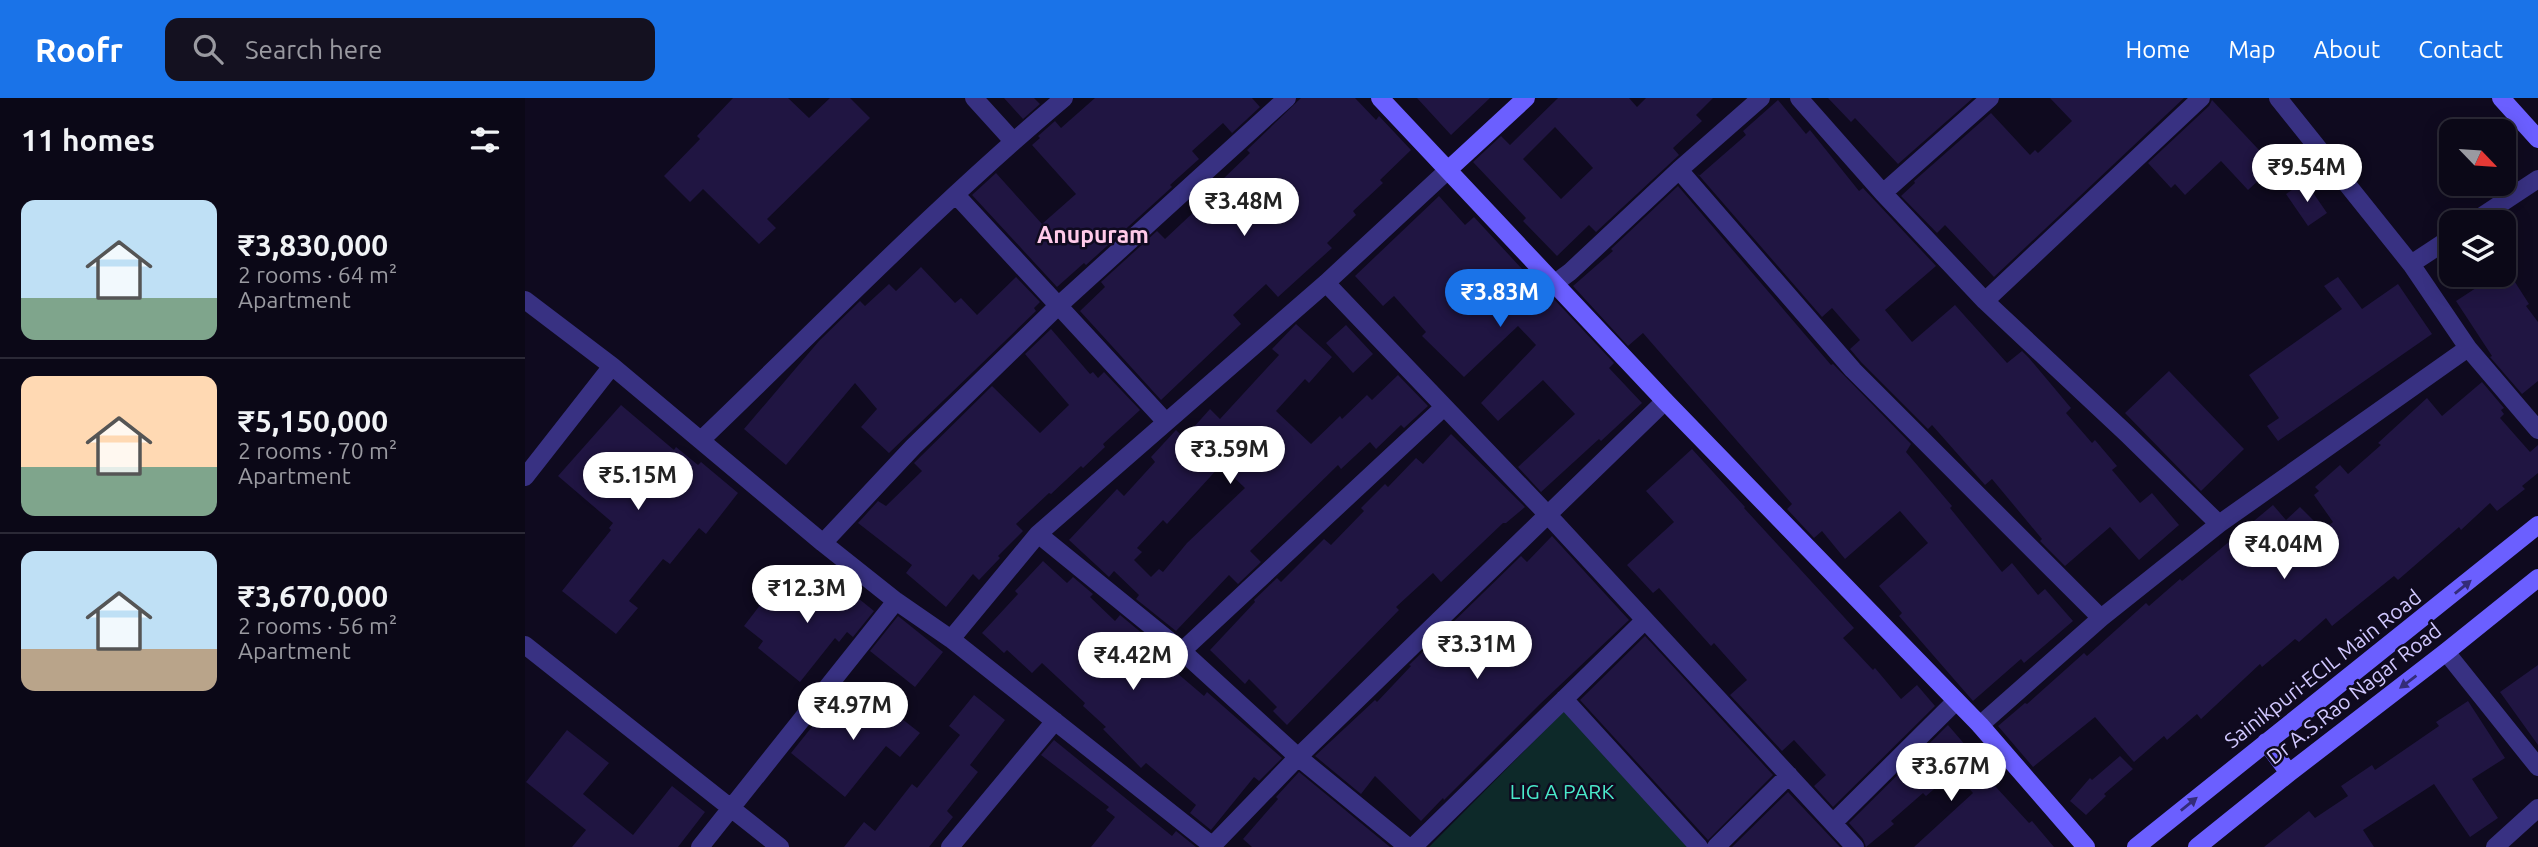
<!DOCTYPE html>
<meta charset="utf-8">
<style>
:root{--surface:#0b0817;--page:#141120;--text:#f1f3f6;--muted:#9a9aa1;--line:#2b2936;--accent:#1a73e8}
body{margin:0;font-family:Ubuntu,sans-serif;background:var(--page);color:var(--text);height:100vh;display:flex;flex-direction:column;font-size:26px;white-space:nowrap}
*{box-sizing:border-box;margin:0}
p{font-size:23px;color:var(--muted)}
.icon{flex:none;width:38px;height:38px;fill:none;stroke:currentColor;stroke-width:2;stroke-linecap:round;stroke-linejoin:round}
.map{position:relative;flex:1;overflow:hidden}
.details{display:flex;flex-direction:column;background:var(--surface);width:525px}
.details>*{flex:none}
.needle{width:46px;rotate:115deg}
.tools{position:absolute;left:1914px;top:21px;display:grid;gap:14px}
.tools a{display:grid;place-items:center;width:77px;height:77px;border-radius:14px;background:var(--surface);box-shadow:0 4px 18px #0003,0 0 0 2px var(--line);font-size:35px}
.price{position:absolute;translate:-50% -60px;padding:0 16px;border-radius:24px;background:#fff;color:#222;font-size:23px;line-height:46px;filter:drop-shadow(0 2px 4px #0008)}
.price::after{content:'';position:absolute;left:50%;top:42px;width:21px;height:16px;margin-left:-10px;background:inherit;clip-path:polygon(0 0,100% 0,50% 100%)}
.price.selected{background:var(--accent);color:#fff}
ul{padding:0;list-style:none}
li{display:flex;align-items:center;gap:21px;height:175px;padding:0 21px}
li+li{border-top:2px solid var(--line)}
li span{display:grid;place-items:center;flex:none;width:196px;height:140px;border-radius:14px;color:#555}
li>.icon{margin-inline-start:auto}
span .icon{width:84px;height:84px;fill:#fffc;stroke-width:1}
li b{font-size:30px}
h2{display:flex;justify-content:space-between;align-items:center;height:84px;padding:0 21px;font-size:30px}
header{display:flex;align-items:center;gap:42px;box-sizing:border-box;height:98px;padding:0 35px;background:var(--accent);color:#fff}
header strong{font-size:33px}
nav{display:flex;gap:38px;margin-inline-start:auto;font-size:24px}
.search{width:490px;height:63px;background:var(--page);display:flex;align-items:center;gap:18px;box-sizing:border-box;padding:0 24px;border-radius:14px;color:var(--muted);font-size:26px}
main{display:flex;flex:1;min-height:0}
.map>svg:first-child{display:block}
.green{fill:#0d2929}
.building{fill:#201542;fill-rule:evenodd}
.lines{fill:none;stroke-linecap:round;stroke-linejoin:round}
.street{stroke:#383182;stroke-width:18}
.secondary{stroke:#6b5fff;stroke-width:18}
.oneway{fill:#342c79}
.labels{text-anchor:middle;stroke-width:5;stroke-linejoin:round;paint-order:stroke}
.street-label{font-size:21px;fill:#d1c8ff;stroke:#0f0a1f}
.park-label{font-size:21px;fill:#4ae9ca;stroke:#0f0a1f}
.neighbourhood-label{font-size:23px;font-weight:bold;fill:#ffcae9;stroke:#0f0a1f}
</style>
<header>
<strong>Roofr</strong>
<div class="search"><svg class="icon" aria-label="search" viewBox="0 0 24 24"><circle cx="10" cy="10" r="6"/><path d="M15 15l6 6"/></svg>Search here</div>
<nav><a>Home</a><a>Map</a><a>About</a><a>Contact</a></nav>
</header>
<main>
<section class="details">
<h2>11 homes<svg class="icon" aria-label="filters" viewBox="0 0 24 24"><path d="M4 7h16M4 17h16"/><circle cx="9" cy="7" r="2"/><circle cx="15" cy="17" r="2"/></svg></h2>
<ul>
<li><span style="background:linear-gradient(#bfe0f5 70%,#7fa58c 0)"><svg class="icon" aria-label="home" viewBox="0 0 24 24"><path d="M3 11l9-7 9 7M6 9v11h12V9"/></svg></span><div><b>₹3,830,000</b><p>2 rooms · 64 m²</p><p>Apartment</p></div></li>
<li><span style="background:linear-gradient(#ffd9b3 65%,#7fa58c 0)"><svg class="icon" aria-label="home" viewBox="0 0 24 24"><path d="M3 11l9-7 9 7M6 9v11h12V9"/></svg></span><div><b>₹5,150,000</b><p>2 rooms · 70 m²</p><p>Apartment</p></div></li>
<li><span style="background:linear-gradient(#bfe0f5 70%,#b9a48a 0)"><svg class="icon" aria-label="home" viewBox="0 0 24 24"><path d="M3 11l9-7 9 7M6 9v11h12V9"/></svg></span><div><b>₹3,670,000</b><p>2 rooms · 56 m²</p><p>Apartment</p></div></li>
</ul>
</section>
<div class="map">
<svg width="2013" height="749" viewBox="0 0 2013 749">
<rect width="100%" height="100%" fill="#0f0a1f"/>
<path class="green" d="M1039,613l125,136h-260z"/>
<path class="building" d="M208,0h55l21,20 21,-20h20l20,20 -103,101 9,9 -17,16 -56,-55 -13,13 -26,-26 36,-37 -3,-3z
M479,0h30l6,6 -17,15z
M570,0h157l8,9 -28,26 -9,-10 -31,28 7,8 -29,26 2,2 -86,78 -2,-2 -27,24 -85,-92 24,-22 46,51 34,-30 -44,-49 8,-7 -2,-2 17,-15 6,7z
M776,0h54l21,22 3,-4 32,34 -31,30 3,3 -30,28 3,4 -29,28 5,5 -54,49 -12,-13 -33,31 8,9 -80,76 -81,-89 25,-24 -4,-5 56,-51 8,8 33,-31 -3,-2 55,-53 -3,-3z
M892,0h73l-39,37z
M1033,0h71l8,9 9,-9h67l-17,17 6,6 -29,27 6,7 -83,77 -7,-7 -32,31 -34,-35 3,-3 -53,-56 28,-26 9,9zM1030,29l38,41 -32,31 -38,-40z
M1303,0h145l-75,66 -43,-46 -4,4z
M1525,0h134l-190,179 -49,-52 -8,8 -36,-37 14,-13 -1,-2 77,-68 39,42 5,-5 3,3 34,-32z
M1253,2l28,34 4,-4 49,61 4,-3 73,78 -51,44 27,32 43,-37 52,58 15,-12 7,7 42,50 -5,5 26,30 3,-3 22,26 -5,4 28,33 12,-10 27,32 -40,35 -29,-33 -45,39 -25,-25 2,-2 -50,-60 -7,6 -53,-60 -4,4 -67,-67 -11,-13 10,-9 -28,-32 -10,9 -125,-144 2,3 47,-41 -3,-4z
M1687,2l62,66 -26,24 -27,-29 -36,34 -10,-11 -4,4 -23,-25 61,-57z
M1780,83l22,32 -19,13 -22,-32z
M1153,88l153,179 2,-1 78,80 -5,8 46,54 -2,2 52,64 10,-9 26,32 7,-6 28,32 -49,42 -3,-4 -48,42 -74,-85 3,-3 -23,-27 49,-43 -28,-32 -55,48 -23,-28 -8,7 -27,-29 5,-5 -149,-171 -15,13 -55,-60 40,-35 -2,-2z
M914,98l26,29 9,-8 60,65 2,-2 78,83 -5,5 33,35 -41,38 -2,-2 -58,53 -23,-25 57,-53 -32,-34 -45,41 -17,-18 55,-58 -18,-19 -54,51 -42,-41 4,-4 -32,-36 -11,10 -28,-30z
M396,169l34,36 6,-5 16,17 39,-38 24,25 -6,6 2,3 -147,142 -28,-26 16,-18 -22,-26 -69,82 -42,-36 75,-88 41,-40 5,5 24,-22 7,7z
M1981,170l23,36 -3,2 12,16v59l-16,13 -32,-37 2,-1 -36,-55 40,-26h8z
M1813,179l24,32 36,-25 34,50 -154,107 -11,-15 12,-8 -30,-43 93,-66 -18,-23z
M771,226l36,33 -23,26 -4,-4 -29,32 35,33 29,-28 2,3 25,-24 5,5 26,-25 30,31 -24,22 -3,-3 -25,24 -6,-7 -29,27 -3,-4 -88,86 11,11 -23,22 -9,-9 -53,56 -40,-32 3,-4 -25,-24 -5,6 -40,-37 48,-51 7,7 31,-34 -4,-5 25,-27 8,8 26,-29 10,10 59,-64 -7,-6zM696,367l24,23 -58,55 -24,29 -4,-3 -8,8 -17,-17 8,-8 -5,-4 26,-28 4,4z
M821,227l27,29 -20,19 -27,-30z
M526,231l39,45 3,-2 5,6 6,-6 36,38 -37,34 2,3 -22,21 -2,-2 -30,28 -2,-1 -33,31 7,7 -25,25 2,2 -21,22 -6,-6 -27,33 -40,-34 6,-8 -54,-42 20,-22 8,5 36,-35 -8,-8 78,-77 48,47 29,-28 -44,-51z
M1644,273l75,78 -43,42 -76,-78z
M1957,284l22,26 -3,2 3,4 -4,4 30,34 8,-7v28l-16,13 3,3 -28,22 -7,-8 -29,27 -2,-3 -61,53 -4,-4 -62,50 -6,-8 -27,24 -4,-3 -33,28 -2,-3 -59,55 -4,-5 -30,26 -3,-4 -30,26 -39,-45 -62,50 -35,-41 27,-23 2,1 57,-51 3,3 59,-53 3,3 31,-27 2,2 91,-76 13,15 14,-13 23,23 10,-8 -19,-27 5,-4 -4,-4 25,-22 8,9 33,-29 -3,-2 49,-45 15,18z
M96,307l53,45 2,-3 22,18 3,-3 37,31 -32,41 -7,-6 -29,36 -7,-5 -34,42 9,7 -22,26 -54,-43 49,-61 -2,-2 4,-5 -55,-47z
M926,336l74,73 -19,16h-3l-62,59 -8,-9 -37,34 3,3 -112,115 -14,-14 4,-4 -28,-28 -4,5 -35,-34 45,-48 -1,-2 23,-22 4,4 43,-43 7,6 33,-34 -3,-3 24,-24 3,3 28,-29 7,6z
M1167,351l53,58 -1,1 110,120 -11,10 30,32 2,-2 26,31 16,-14 18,21 -102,101 -19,-21 12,-11 -32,-35 -12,11 -52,-56 17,-15 -33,-37 -3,3 -52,-58 -6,5 -26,-28 47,-43 -28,-31z
M1027,438l77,84 -89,84 -96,96 -1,-2 -22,23 -46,-45 -14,18 -46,-38 60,-56 2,2 34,-36 -2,-1 112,-109 6,6z
M518,463l24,22 6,-6 20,17 -3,3 25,24 5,-6 40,33 -3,4 22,19 -2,2 27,23 3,-4 75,66 -23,23 -5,-4 -43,53 -21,-17 6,-8 -50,-42 -5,5 -38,-39 3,-2 -23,-21 2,-3 -43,-40 -10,10 -25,-23 -3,3 -22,-20 36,-39 -3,-3z
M302,475l47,38 -21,26 -6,-5 -8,10 -4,-4 -35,44 -42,-34 5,-7 -19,-15 27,-35 25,20z
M373,518l45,36 -28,35 -45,-36z
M1120,538l128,139 -65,65 -128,-140z
M2013,567v80l-38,-53z
M340,592l55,43 -20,24 -14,-11 -41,51 -54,-44 32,-40 14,11z
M449,597l31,25 -35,45 8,7 -31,39 6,6 -24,30h-85l20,-25 11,9 37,-47 5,4 43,-53 -11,-9z
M1943,603l37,57 -33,21 26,39 -28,19 -36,-53 -71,46 11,17h-110l45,-36 6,7 33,-22 -7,-10 31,-21 3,5 64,-44 -3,-4z
M1423,627l25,29 -3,3 25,29 34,37 3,-2 22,26h-140l59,-54 -19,-21 -28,24 -3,-3 -32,28 3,3 -28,23 -3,-8 -14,-16z
M42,632l42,33 -26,31 50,41 39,-49 33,26 -27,35h-106l14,-17 -60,-48z
M529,642l118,96 4,-5 20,16h-105l24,-30 -9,-7 3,-3 -68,-52z
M1595,658l13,13 -29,25 2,2 -20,19 -16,-14 20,-23 2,2z
M774,674l91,75h-138l-9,-8 35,-40 -2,-2z
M1263,694l52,55h-108z"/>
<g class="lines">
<path class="street" d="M449,0l39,43
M1274,0l84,95 102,108 142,133 92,90
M1753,0l133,166 57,84 70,82
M1154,72l174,200 248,248
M1358,95l107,-95
M431,97l210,227
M1948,124l65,-43
M1886,166l41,-27
M801,185l223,233 306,331
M1030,185l15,-11 109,-102 82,-72
M0,202l87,66 211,177 73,58 55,38 263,208
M1460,203l216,-203
M176,342c120,-115 236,-235 363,-342
M0,379l87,-111
M513,436l144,117 116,106 110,90
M298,445l90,-96 144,-140 230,-209
M426,541l87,-105 288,-251 122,-113
M0,547l255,202
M657,553l262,-244
M1921,554l92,115
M1039,601l135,148
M1455,627l121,-107 118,-94 249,-176
M1308,725l123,-122
M175,749l196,-246
M425,749l105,-126
M686,749l87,-90 367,-356
M888,749l232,-227
M1191,749l73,-72
M1970,749l43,-39"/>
<path class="secondary" d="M855,0l285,303 315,324 106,122
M1976,0l37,41
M923,72l78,-72
M1741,644l23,31
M1611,749l402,-322
M1672,749l92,-74 157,-121 92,-74"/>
</g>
<defs><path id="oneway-solid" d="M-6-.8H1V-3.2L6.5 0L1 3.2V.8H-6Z" transform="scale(1.75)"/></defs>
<g class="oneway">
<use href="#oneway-solid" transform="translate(1938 489) rotate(-39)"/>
<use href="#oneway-solid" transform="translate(1883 584) rotate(143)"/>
<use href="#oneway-solid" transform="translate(1664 706) rotate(-39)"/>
</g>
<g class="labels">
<g class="street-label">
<text transform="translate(1798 571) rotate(-38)" y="7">Sainikpuri-ECIL Main Road</text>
<text transform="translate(1829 596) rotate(-38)" y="7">Dr A.S.Rao Nagar Road</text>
</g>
<g class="park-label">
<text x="1037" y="701">LIG A PARK</text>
</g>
<g class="neighbourhood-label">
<text x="568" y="145">Anupuram</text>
</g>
</g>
</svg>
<div class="tools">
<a><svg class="needle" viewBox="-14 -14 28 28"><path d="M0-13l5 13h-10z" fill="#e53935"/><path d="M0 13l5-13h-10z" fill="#9a9aa1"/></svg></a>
<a><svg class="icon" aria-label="layers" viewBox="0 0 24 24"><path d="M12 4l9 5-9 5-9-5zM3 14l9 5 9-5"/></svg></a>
</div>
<b class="price" style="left:1782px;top:106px">₹9.54M</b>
<b class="price" style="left:719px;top:140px">₹3.48M</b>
<b class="price selected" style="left:975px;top:231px">₹3.83M</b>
<b class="price" style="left:705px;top:388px">₹3.59M</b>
<b class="price" style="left:113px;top:414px">₹5.15M</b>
<b class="price" style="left:1759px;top:483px">₹4.04M</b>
<b class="price" style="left:282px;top:527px">₹12.3M</b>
<b class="price" style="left:952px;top:583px">₹3.31M</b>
<b class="price" style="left:608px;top:594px">₹4.42M</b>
<b class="price" style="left:328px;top:644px">₹4.97M</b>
<b class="price" style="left:1426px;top:705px">₹3.67M</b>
</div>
</main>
